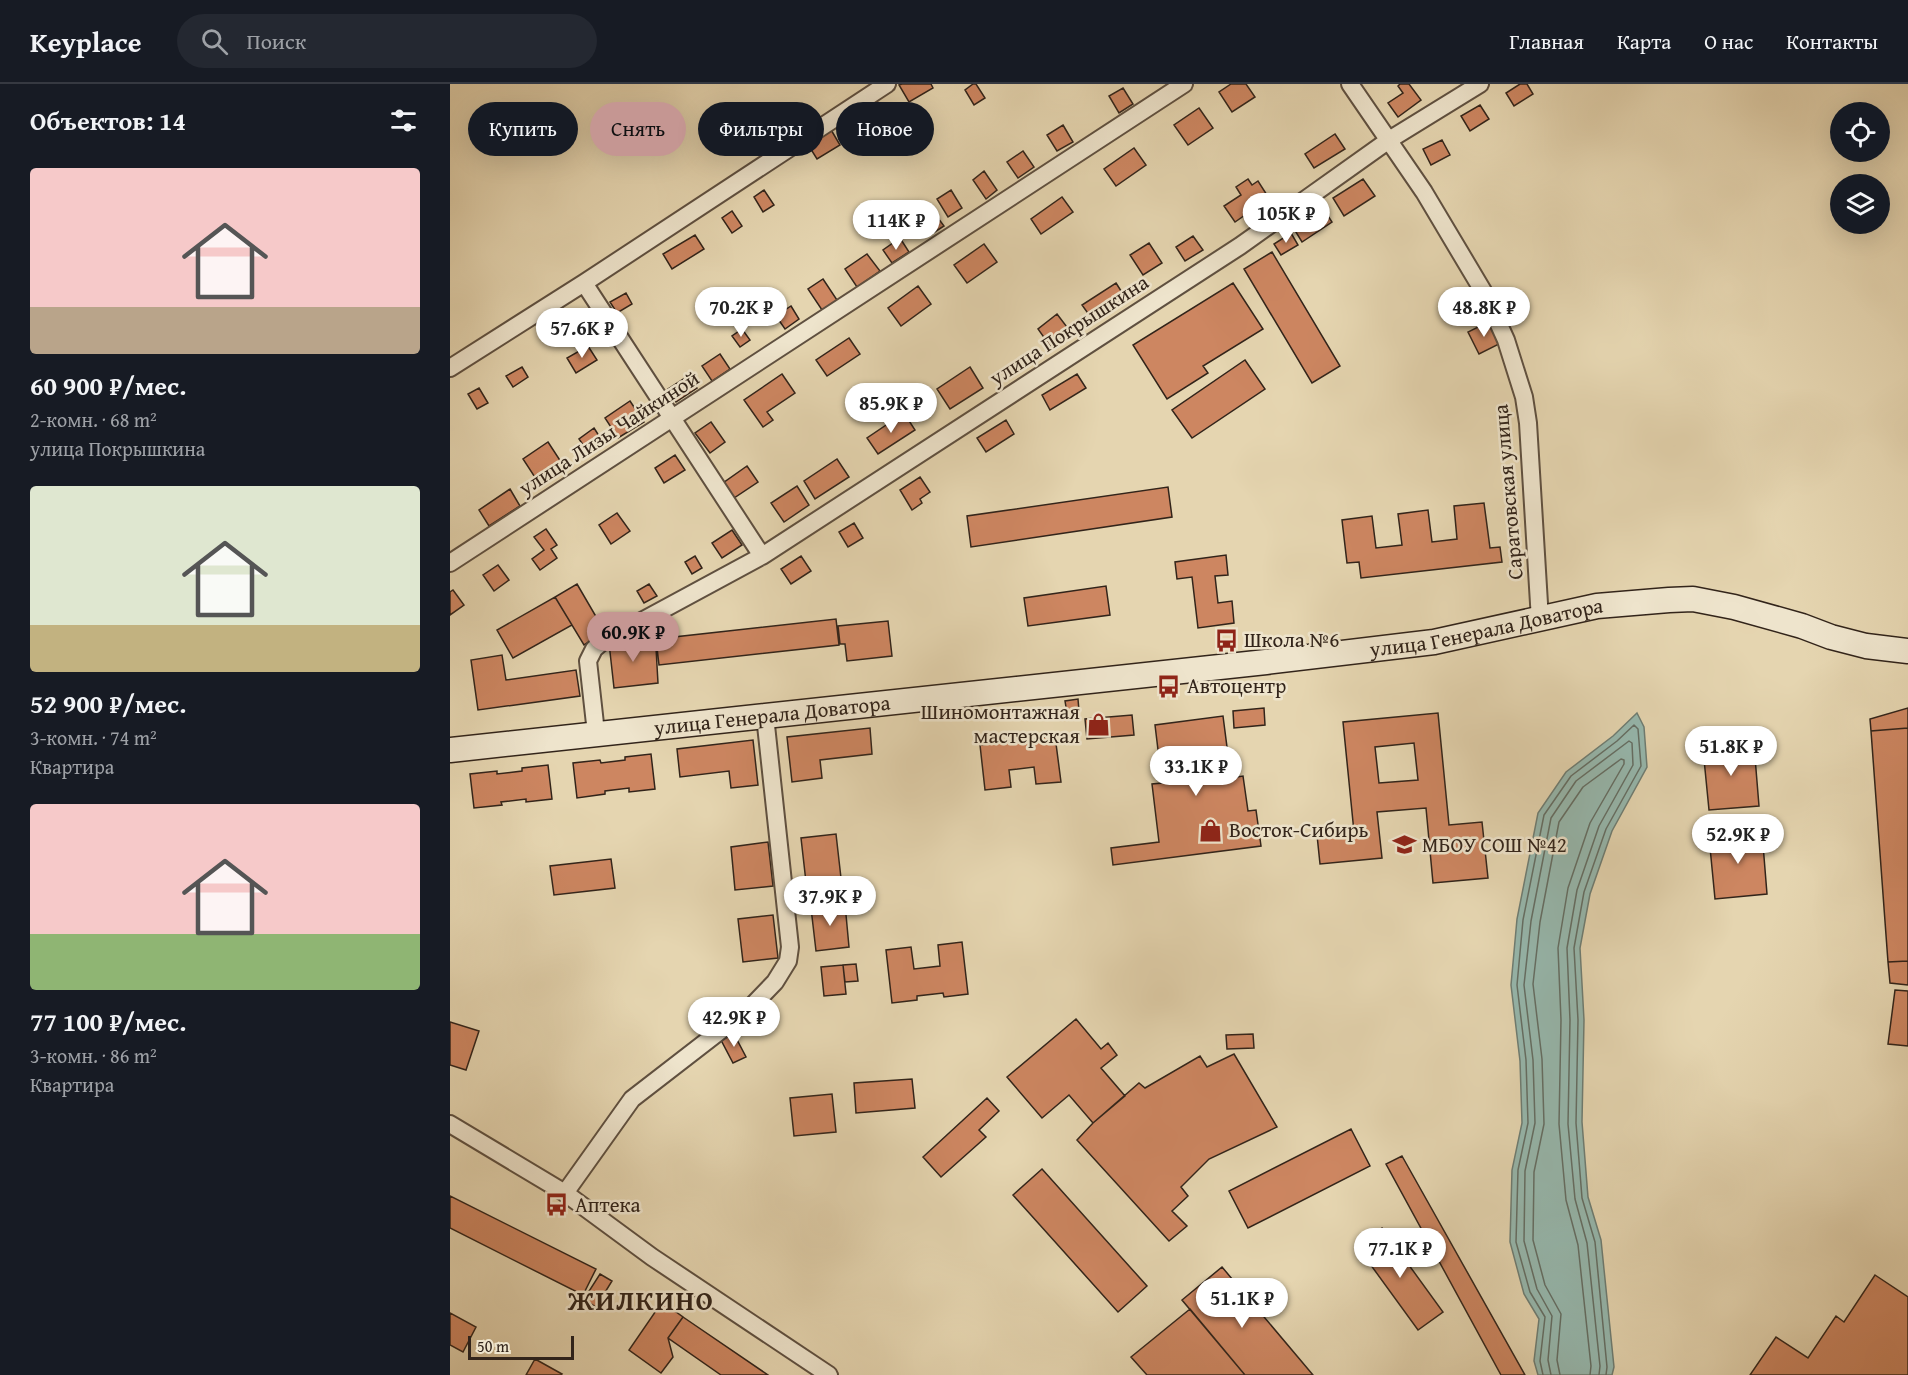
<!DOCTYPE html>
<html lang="ru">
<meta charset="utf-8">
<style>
:root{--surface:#171b24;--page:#242831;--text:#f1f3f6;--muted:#9ea1a6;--line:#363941;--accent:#c59692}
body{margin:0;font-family:"Gentium Book Plus",serif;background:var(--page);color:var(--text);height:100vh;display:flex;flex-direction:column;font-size:22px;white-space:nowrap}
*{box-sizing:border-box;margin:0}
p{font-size:20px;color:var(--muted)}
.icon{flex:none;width:33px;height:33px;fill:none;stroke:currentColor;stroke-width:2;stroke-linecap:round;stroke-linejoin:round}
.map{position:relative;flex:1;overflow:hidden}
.sheet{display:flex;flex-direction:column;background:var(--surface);width:450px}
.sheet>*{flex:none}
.top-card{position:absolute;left:18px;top:18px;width:570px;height:54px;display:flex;gap:12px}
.tools{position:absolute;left:1380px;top:18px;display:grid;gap:12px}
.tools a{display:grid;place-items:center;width:60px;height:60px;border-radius:50%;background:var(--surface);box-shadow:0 6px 24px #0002;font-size:30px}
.scale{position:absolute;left:18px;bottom:15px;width:106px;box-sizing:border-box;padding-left:6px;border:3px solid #32241a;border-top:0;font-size:16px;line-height:21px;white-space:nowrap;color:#32241a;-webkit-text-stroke:4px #eee4cc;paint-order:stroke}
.price{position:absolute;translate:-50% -51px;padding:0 14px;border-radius:21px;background:#fff;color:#222;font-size:20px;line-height:39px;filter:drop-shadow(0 2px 3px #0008)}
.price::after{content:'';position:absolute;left:50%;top:36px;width:18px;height:14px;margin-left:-9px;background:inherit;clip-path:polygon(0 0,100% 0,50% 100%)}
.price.on{background:var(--accent);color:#111}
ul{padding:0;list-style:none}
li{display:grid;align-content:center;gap:12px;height:318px;padding:0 30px}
li span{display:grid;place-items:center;height:186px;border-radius:6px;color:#555}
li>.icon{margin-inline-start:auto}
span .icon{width:108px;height:108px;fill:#fffc;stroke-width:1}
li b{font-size:26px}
h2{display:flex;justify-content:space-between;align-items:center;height:72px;padding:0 30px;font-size:26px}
.tag{padding:0 21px;border-radius:27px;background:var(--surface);box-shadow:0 6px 24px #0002;font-size:21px;line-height:54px}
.tag.on{background:var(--accent);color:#111}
header{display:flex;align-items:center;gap:36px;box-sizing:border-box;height:84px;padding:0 30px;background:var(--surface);border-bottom:2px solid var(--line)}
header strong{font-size:28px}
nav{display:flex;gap:33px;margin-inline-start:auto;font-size:21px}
.search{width:420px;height:54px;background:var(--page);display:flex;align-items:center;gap:15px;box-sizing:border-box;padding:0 21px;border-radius:33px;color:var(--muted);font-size:22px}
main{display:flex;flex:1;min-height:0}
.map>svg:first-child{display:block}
.water{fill:#96b8ae;stroke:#6e7d73;stroke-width:1.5}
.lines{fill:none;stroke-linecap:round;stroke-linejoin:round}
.shore{stroke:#646e64;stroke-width:1.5}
.building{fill:#cd8661;stroke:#32241a;stroke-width:1.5;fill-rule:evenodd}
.street-casing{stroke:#5f5040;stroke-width:20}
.secondary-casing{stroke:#32241a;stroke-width:27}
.street{stroke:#eee4cc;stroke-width:16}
.secondary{stroke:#eee4cc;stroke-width:24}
.labels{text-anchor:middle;stroke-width:5;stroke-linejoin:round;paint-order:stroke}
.street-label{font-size:21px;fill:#32241a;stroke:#eee4cc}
.poi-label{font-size:21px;fill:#32241a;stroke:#eee4cc;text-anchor:start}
.district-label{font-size:27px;font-weight:bold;letter-spacing:1.5px;fill:#32241a;stroke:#eee4cc}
</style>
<header>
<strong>Keyplace</strong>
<div class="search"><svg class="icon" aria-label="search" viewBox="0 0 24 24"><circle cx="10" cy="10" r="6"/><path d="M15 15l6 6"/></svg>Поиск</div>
<nav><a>Главная</a><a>Карта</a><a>О нас</a><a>Контакты</a></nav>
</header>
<main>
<section class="sheet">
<h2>Объектов: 14<svg class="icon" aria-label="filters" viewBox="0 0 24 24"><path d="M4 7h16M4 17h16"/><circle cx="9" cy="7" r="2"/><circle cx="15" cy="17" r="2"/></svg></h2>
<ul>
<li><span style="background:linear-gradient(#f6c9c9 75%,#b9a48a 0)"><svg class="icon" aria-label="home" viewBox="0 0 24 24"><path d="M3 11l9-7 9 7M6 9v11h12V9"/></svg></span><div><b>60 900 ₽/мес.</b><p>2-комн. · 68 m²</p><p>улица Покрышкина</p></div></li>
<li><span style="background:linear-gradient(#dfe7d0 75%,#c2b280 0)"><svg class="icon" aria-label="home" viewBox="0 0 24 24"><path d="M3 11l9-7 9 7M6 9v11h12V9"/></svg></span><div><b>52 900 ₽/мес.</b><p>3-комн. · 74 m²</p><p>Квартира</p></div></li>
<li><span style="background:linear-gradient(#f6c9c9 70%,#8fb573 0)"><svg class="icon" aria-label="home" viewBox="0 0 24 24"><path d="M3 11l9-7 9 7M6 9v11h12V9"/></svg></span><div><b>77 100 ₽/мес.</b><p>3-комн. · 86 m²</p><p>Квартира</p></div></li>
</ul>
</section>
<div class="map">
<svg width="1458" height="1291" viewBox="0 0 1458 1291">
<rect width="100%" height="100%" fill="#e5d5b0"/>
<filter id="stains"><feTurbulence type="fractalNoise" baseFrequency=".00333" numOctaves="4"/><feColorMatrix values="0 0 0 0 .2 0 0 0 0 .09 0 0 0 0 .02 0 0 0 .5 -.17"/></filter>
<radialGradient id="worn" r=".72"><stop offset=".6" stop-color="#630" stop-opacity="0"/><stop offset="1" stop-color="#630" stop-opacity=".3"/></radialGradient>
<path class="water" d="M1187,629l7,14 3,40 -35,64 -22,63 -10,54 4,72 -2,102 6,75 13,43 13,127 -2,8h-74l-4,-14 5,-42 -15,-25 -14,-52 2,-72 10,-47 -2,-62 -9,-76 6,-66 21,-106 28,-41 47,-36z"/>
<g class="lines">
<path class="shore" d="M1093,1291l-3,-14 5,-44 -15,-25 -14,-50 2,-72 10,-47 -2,-63 -9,-75 6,-65 21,-105 27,-39 46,-35 17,-16 4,4 3,37 -35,63 -22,63 -10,56 4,72 -2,103 6,75 13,44 12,125 -1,8
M1101,1291l-3,-15 4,-44 -15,-27 -13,-48 1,-70 10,-48 -2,-63 -9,-75 7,-64 20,-103 25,-37 53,-40 3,2 1,22 -34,61 -22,64 -10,58 3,72 -2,104 7,75 12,44 13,123 -1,9
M1110,1291l-3,-15 4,-46 -16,-29 -12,-45 1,-68 10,-48 -2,-65 -9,-75 7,-62 19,-100 24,-35 38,-28 3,1v4l-34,59 -22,65 -10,60 3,72 -2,104 7,76 12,45 13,121 -1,9"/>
</g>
<path class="building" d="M452,0h29l2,4 -24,14 -10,-17z
M523,0h3l9,14 -11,7 -9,-15z
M781,0h15l9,13 -23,15 -13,-20z
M950,0h9l12,16 -23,17 -10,-14 15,-10 -5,-7z
M1070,0h7l6,10 -19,12 -8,-13z
M673,4l10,16 -14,9 -10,-17z
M424,12l9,15 -15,9 -9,-14z
M1030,21l9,14 -19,12 -9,-15z
M409,24l9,14 -21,13 -8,-15z
M749,24l14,20 -25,17 -14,-20z
M613,41l10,17 -16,9 -10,-16z
M380,44l10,17 -23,14 -10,-16z
M885,50l10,15 -31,19 -9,-14z
M992,56l8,15 -19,10 -8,-16z
M684,64l12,17 -30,21 -12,-17z
M573,67l11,16 -16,11 -11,-16z
M534,87l13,19 -11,9 -13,-19z
M798,95l4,6 6,-4 14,22 -8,6 -3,-5 -26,18 -11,-16 17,-11 -5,-8z
M913,95l12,17 -31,20 -11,-18z
M314,106l10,15 -11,7 -9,-15z
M501,106l11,18 -14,9 -11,-18z
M612,113l11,15 -32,22 -10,-15z
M871,121l11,17 -30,20 -11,-18z
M282,127l10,15 -10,7 -10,-15z
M485,130l9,12 -14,9 -8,-12z
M841,149l7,12 -17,10 -7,-11z
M245,151l9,14 -32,20 -9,-15z
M743,152l10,14 -18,11 -9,-14z
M450,154l9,14 -17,11 -9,-13z
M699,159l13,20 -19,12 -13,-20z
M534,160l13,18 -30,21 -13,-18z
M822,168l68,114 -28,17 -68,-114z
M417,170l13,17 -23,16 -12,-18z
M373,195l14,21 -15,10 -14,-21z
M666,199l9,14 -33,22 -10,-14z
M783,199l30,46 -60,37 5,7 -41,26 -34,-54z
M468,202l13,18 -30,22 -13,-18z
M176,209l6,11 -15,9 -7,-11z
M341,222l8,13 -14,10 -9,-13z
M607,230l13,17 -20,15 -12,-17z
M1038,238l11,22 -20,10 -11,-22z
M292,245l8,11 -10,7 -8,-11z
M399,254l11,16 -33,22 -11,-16z
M138,262l9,14 -21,13 -9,-15z
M270,270l10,15 -18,12 -10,-15z
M795,276l20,29 -73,49 -20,-28z
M72,283l6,10 -15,10 -7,-11z
M520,283l13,21 -33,21 -13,-20z
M332,290l13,19 -28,19 6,8 -10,7 -19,-27z
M627,290l9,14 -36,22 -8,-15z
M238,292l9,12 -21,14 -8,-13z
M29,304l9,15 -11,6 -9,-15z
M180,317l14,21 -26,16 -13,-20z
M454,329l11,17 -37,24 -11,-16z
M556,336l8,14 -28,18 -9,-14z
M261,338l14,20 -15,11 -15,-20z
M144,344l9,14 -15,10 -9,-13z
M98,358l17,26 -25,17 -17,-26z
M225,371l10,15 -21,13 -9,-15z
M387,375l12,18 -34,22 -11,-18z
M297,382l11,16 -24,16 -11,-15z
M470,393l10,15 -10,7 2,4 -10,7 -12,-20z
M347,402l12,19 -25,17 -13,-19z
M718,403l4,30 -201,30 -4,-31z
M60,405l10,17 -31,20 -10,-16z
M1034,419l6,45 10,-1 2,15 -141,16 -2,-16 -12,1 -5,-43 30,-4 4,32 26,-3 -4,-31 30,-4 4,32 25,-3 -3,-33z
M167,429l13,18 -19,13 -12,-19z
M404,439l9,15 -15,9 -9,-15z
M96,445l11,16 -6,4 6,9 -17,12 -8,-11 12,-9 -10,-13z
M282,446l10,15 -20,13 -10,-15z
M776,471l2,20 -13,1 3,27 14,-2 2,22 -36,5 -6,-51 -15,2 -2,-17z
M245,472l7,12 -10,6 -7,-12z
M351,472l10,15 -20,13 -10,-15z
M48,481l11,15 -15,11 -11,-16z
M127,500l28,48 -21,13 -29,-48z
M199,500l8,12 -13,7 -7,-12z
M656,502l4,29 -82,11 -4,-28z
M3,506l11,15 -14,10v-23z
M105,513l17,28 -59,33 -16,-28z
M386,535l3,26 -180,20 -3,-26z
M438,537l4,35 -45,5 -2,-17h-5l-2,-18z
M197,554l1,11 8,-1 2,35 -44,5 -5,-45z
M52,571l4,25 70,-10 4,26 -102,14 -7,-50z
M628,615l1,12 -12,2 -2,-12z
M814,624l1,17 -31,3 -1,-17z
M1458,624v20l-37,3 -1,-12z
M988,629l11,112 33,-3 6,56 -55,5 -7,-75 -49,4 5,46 -62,6 -3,-29 37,-3 -11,-110zM964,659l4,37 -39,3 -4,-36z
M682,631l2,20 -47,4 -2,-20z
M773,632l8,62 12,-2 5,35 8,-1 5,36 -148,19 -2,-17 48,-6 -7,-58 10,-1 -7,-58z
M420,644l2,26 -52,6 2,18 -30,4 -5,-45z
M1458,644v233l-20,1 -17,-231z
M605,652l6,46 -25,2 -2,-17 -25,3 2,17 -26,3 -5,-45z
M303,656l5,45 -27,3 -2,-17 -49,6 -3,-28z
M1304,661l5,61 -50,4 -6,-61z
M201,670l4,35 -26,3v-4l-24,3v3l-28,4 -4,-35 27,-3 1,3 24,-3v-3z
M98,681l4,34 -26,3v-3l-25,3 1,3 -28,3 -4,-34 27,-3v3l25,-3v-3z
M1312,748l5,62 -52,5 -6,-62z
M386,750l5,44 -35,4 -5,-44z
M318,758l5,44 -38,4 -4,-43z
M161,775l4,29 -61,7 -4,-29z
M395,820l4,43 -33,4 -5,-43z
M323,831l5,43 -35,4 -5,-43z
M512,858l6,52 -24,3 -1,-4 -26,3v4l-25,3 -6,-53 25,-3 3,22 26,-3 -2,-21z
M1458,877v24l-18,-2 -2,-21z
M406,880l2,17 -13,1 -2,-17z
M393,881l3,29 -22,2 -3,-29z
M1445,906l13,1v55l-20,-2z
M626,935l25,30 7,-6 9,12 -16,13 24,28 -32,27 -24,-28 -27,23 -35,-41z
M0,938l29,9 -13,39 -16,-5z
M284,950l12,23 -13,6 -12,-23z
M803,950l1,14 -27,1 -1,-14z
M784,970l43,73 -68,32 -28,28 7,9 -16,15 15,15 -18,15 -92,-101 16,-17 46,-40 6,5 55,-32 7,11z
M462,995l3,29 -59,5 -2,-30z
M382,1010l4,38 -42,4 -4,-38z
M537,1014l12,13 -20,19 7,7 -45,40 -18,-20z
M901,1045l19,37 -122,62 -19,-37z
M952,1072l123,219h-24l-115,-211z
M592,1085l105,117 -29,26 -105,-117z
M0,1112l146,73 -13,26 -133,-67z
M932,1144l61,84 -25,18 -61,-84z
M772,1183l91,108h-68l-63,-75z
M150,1190l12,7 -16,26 -12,-8z
M1425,1191l33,22v78h-158l26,-38 32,21 28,-42 8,6z
M212,1218l21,15 -15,21 5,19 -12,16 -32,-23z
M740,1225l55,66h-98l-16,-18z
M0,1229l26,14 -13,25 -13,-7z
M233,1233l85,58h-47l-53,-37z
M85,1275l27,15 -1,1h-35z"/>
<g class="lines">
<defs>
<path id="street" d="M900,0l74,108 62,104 20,44 18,57 4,26 12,197
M134,199l178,273
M0,284l134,-85 303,-199
M0,479l734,-479
M146,649l-8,-72 6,-12 7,-6 161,-87 478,-310 149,-106 91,-56
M0,1040l115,69 87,64 177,118
M115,1109l67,-94 119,-92 24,-25 13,-21 2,-14 -25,-231"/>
<g id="secondary">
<path id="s1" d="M0,666l816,-88 168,-20 163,-36 72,-6 24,-1 41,8 68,19 29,11 35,9 42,5"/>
</g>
</defs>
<use href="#street" class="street-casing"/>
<use href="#secondary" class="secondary-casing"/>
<use href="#street" class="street"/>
<use href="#secondary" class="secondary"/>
</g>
<defs>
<symbol id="bus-bare" viewBox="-9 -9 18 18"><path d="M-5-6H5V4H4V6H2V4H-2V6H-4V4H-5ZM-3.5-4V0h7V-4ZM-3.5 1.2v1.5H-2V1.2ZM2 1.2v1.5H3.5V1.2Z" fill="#8f2418" stroke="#eee4cc" stroke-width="2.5" paint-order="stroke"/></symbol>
<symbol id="shop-bare" viewBox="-9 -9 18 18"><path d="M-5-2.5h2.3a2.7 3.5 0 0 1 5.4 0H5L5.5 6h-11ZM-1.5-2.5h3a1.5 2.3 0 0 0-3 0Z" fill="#8f2418" stroke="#eee4cc" stroke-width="2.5" paint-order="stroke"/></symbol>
<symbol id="school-bare" viewBox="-9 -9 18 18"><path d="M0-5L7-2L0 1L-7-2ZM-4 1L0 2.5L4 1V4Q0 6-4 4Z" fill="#8f2418" stroke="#eee4cc" stroke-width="2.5" paint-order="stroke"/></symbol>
</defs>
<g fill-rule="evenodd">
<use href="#bus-bare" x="760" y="540" width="33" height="33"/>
<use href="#bus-bare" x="702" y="586" width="33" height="33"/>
<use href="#shop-bare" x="632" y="624" width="33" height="33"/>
<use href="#shop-bare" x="744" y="730" width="33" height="33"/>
<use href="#school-bare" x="938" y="744" width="33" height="33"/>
<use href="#bus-bare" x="90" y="1104" width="33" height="33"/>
</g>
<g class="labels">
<g class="street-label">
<text transform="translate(619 246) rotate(-33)" y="7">улица Покрышкина</text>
<text transform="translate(159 349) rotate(-33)" y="7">улица Лизы Чайкиной</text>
<text transform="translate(1058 408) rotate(-95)" y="7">Саратовская улица</text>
<text dy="7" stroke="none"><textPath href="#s1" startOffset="1044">улица Генерала Доватора</textPath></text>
<text dy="7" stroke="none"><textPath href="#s1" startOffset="324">улица Генерала Доватора</textPath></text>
</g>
<g class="poi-label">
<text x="794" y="563">Школа №6</text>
<text x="737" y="609">Автоцентр</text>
<text x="630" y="635" text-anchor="end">Шиномонтажная<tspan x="630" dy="24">мастерская</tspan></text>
<text x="779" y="753">Восток-Сибирь</text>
<text x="972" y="768">МБОУ СОШ №42</text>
<text x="125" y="1128">Аптека</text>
</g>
<g class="district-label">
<text x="191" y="1226">ЖИЛКИНО</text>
</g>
</g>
<rect width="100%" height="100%" filter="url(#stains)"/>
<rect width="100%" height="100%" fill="url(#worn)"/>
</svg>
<div class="tools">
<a><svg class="icon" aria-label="locate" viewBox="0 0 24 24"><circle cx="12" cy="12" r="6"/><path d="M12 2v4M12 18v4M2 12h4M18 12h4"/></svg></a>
<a><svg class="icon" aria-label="layers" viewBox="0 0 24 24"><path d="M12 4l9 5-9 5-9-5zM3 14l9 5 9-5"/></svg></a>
</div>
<div class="scale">50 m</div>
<b class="price" style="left:836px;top:160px">105K ₽</b>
<b class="price" style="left:446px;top:167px">114K ₽</b>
<b class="price" style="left:291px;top:254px">70.2K ₽</b>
<b class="price" style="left:1034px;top:254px">48.8K ₽</b>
<b class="price" style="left:132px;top:275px">57.6K ₽</b>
<b class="price" style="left:441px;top:350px">85.9K ₽</b>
<b class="price on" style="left:183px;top:579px">60.9K ₽</b>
<b class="price" style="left:1281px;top:693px">51.8K ₽</b>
<b class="price" style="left:746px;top:713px">33.1K ₽</b>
<b class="price" style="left:1288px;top:781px">52.9K ₽</b>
<b class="price" style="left:380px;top:843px">37.9K ₽</b>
<b class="price" style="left:284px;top:964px">42.9K ₽</b>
<b class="price" style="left:950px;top:1195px">77.1K ₽</b>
<b class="price" style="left:792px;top:1245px">51.1K ₽</b>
<div class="top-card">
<a class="tag">Купить</a>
<a class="tag on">Снять</a>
<a class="tag">Фильтры</a>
<a class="tag">Новое</a>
</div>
</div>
</main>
